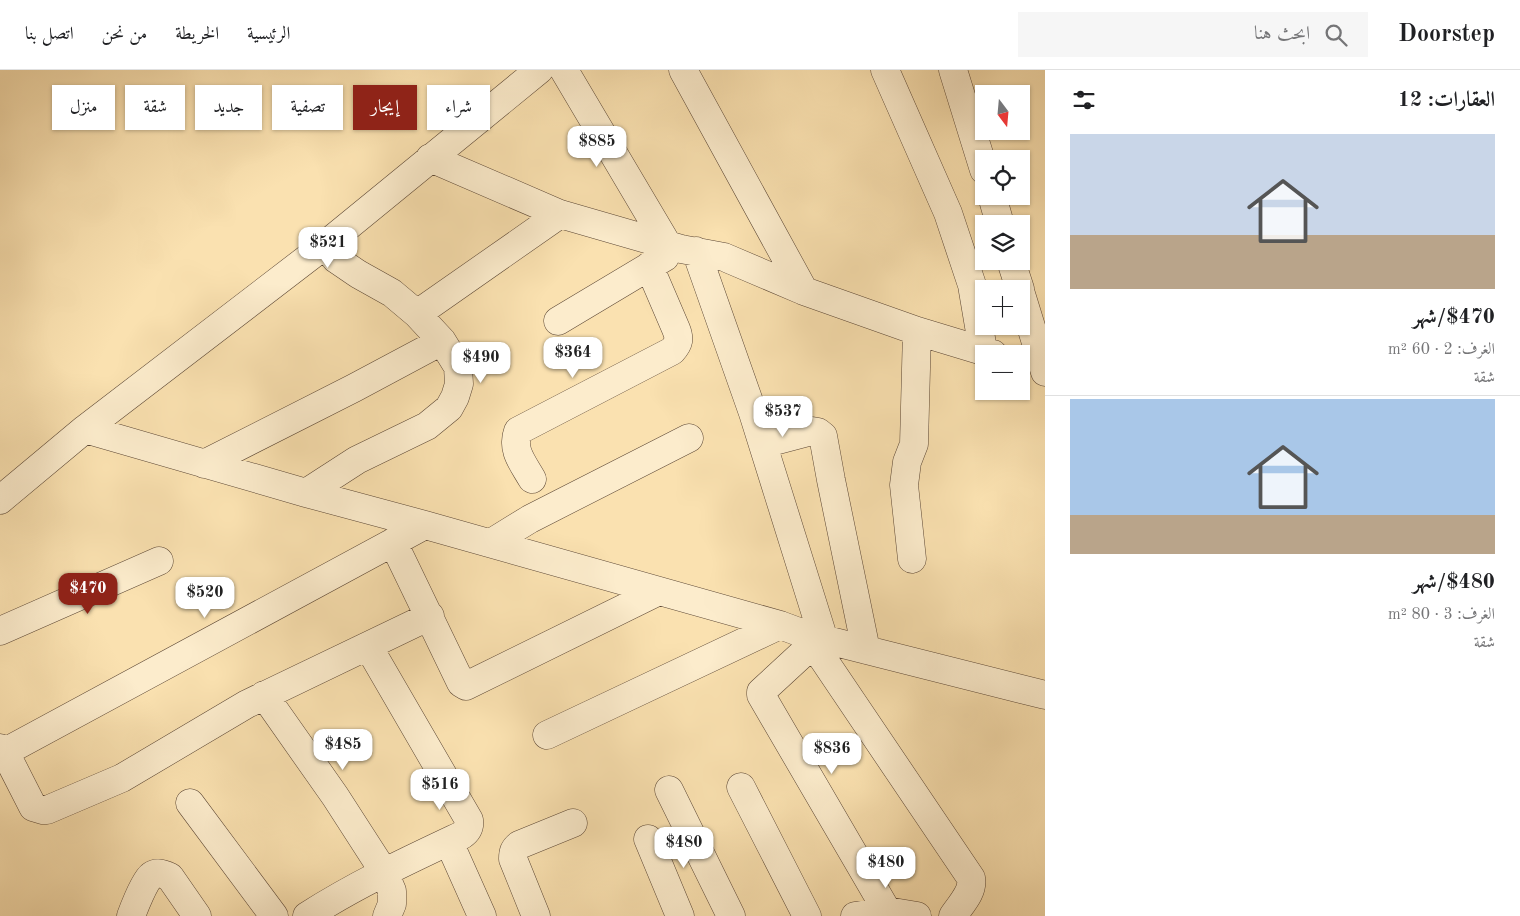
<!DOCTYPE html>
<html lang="ar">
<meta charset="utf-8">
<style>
:root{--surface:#fff;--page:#f6f6f6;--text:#202124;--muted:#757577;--line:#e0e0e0;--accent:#8f2418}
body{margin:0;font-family:"Old Standard TT",Amiri,serif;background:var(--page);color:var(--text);direction:rtl;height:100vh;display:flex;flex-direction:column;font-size:19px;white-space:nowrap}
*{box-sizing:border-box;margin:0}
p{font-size:16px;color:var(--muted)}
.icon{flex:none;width:28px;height:28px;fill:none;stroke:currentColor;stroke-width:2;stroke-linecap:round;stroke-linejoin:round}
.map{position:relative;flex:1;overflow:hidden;direction:ltr}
.panel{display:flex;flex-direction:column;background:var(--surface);width:475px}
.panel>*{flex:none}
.banner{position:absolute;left:15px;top:15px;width:475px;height:45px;direction:rtl;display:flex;gap:10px}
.needle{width:32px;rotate:164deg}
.tools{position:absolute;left:975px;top:15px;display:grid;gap:10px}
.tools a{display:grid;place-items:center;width:55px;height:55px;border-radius:0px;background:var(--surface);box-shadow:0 1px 4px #0004;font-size:25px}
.price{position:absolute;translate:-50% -42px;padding:0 11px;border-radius:10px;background:#fff;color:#222;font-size:16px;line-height:32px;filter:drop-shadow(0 1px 2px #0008)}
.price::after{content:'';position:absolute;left:50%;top:30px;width:15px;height:11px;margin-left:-8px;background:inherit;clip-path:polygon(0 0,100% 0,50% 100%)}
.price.active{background:var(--accent);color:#fff}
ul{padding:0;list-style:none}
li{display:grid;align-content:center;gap:10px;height:265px;padding:0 25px}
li+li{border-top:1px solid var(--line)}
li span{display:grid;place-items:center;height:155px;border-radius:0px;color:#555}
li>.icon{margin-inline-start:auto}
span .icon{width:90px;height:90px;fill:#fffc;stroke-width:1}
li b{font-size:21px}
h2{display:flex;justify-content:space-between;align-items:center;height:60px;padding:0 25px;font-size:21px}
.chip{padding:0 18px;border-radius:0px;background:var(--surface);box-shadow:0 1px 4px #0004;font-size:18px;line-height:45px}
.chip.active{background:var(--accent);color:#fff}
header{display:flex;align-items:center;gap:30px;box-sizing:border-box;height:70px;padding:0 25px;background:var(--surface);border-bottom:1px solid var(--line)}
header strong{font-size:24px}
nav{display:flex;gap:28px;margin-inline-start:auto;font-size:18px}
.search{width:350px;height:45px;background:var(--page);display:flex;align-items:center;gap:12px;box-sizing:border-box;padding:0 18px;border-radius:0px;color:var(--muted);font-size:19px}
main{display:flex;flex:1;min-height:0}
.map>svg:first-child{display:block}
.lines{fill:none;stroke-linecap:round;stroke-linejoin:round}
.minor-casing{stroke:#5b4634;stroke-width:29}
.minor{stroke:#fceccc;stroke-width:28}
</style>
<header>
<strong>Doorstep</strong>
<div class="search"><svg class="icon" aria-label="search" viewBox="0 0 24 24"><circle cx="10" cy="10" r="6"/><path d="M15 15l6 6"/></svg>ابحث هنا</div>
<nav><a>الرئيسية</a><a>الخريطة</a><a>من نحن</a><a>اتصل بنا</a></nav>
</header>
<main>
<section class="panel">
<h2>العقارات: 12<svg class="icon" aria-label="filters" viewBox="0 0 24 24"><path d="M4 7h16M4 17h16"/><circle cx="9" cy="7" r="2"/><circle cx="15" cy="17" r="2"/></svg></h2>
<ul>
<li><span style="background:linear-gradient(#c9d6e8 65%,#b9a48a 0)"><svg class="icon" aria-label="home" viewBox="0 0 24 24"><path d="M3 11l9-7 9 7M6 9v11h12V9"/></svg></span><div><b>$470/شهر</b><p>الغرف: 2 · 60 m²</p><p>شقة</p></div></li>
<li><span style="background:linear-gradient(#a9c7e8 75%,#b9a48a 0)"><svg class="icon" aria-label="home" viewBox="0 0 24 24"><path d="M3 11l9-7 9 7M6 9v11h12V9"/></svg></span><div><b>$480/شهر</b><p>الغرف: 3 · 80 m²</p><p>شقة</p></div></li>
</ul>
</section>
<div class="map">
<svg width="1045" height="846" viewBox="0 0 1045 846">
<rect width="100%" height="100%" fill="#fae1b0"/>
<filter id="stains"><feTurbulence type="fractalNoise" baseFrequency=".004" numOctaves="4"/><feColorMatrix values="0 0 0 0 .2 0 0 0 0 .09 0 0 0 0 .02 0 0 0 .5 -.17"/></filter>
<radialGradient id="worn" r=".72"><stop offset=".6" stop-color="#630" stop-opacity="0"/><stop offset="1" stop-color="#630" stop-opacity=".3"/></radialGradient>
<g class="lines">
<defs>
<path id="minor" d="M564,0l103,174
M683,0l121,221
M885,0l63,143 24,72 11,65
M953,0l31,100
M430,88l130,56 121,35 43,8 80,34 113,40 76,23
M992,126l8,28
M696,181l57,162 71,227
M1011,191l9,28
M1021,224l24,78
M417,244l143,-100
M558,251l107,-64
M85,359l240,-184 214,-175
M763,374l49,-13 6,1 5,4 8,44 35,170
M204,394l150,-76 88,-47
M532,409c-9,-16 -21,-29 -14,-48l154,-80c7,-8 8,-12 4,-22l-27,-63
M306,423l51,-33 70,-34 22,-18 6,-11 4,-13 -1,-17 -16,-26 -25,-27 -25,-21 -34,-19 -22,-15 -11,-14
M0,430l85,-71 221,64 119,32 355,100 27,10 238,60
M393,472l68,141 5,3 193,-95
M491,473l39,-24 159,-81
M912,489l-8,-74 3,-23 7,-18 3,-113
M0,561l159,-70
M807,565l164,243c3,14 -11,27 -18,38
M813,574l-52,48v3l126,216
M264,625l71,101 49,76 8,19v13l-5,12
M547,665l233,-110
M0,678l5,4 28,55 10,3h4l75,-32 125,-74 183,-88
M5,682l420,-227
M741,717l66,129
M669,720l62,126
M190,733l84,113
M648,769l32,77
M449,772l33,74
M131,846c3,-8 14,-36 20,-40 6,-5 13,-2 19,1l27,39
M307,846c50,-32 102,-56 155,-81 6,-4 8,-8 7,-15l-101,-174
M536,846l-23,-57c0,-7 1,-10 6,-14l54,-22
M855,846l32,-5 30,5"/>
</defs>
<use href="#minor" class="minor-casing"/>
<use href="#minor" class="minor"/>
</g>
<rect width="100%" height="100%" filter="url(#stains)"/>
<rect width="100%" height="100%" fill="url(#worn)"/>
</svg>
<div class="tools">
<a><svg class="needle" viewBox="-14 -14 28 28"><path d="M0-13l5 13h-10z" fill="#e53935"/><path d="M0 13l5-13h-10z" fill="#757577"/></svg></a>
<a><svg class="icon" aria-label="locate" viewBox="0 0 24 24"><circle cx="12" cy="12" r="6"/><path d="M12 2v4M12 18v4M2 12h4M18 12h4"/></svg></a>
<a><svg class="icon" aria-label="layers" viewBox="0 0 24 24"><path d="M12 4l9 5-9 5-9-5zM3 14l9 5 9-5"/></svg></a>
<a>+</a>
<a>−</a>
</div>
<b class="price" style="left:597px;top:98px">$885</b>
<b class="price" style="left:328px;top:199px">$521</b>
<b class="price" style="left:573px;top:309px">$364</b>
<b class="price" style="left:481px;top:314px">$490</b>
<b class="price" style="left:783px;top:368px">$537</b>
<b class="price active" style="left:88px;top:545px">$470</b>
<b class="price" style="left:205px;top:549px">$520</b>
<b class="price" style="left:343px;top:701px">$485</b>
<b class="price" style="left:832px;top:705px">$836</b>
<b class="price" style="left:440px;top:741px">$516</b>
<b class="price" style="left:684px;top:799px">$480</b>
<b class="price" style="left:886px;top:819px">$480</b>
<div class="banner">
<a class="chip">شراء</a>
<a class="chip active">إيجار</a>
<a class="chip">تصفية</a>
<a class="chip">جديد</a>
<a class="chip">شقة</a>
<a class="chip">منزل</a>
</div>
</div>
</main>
